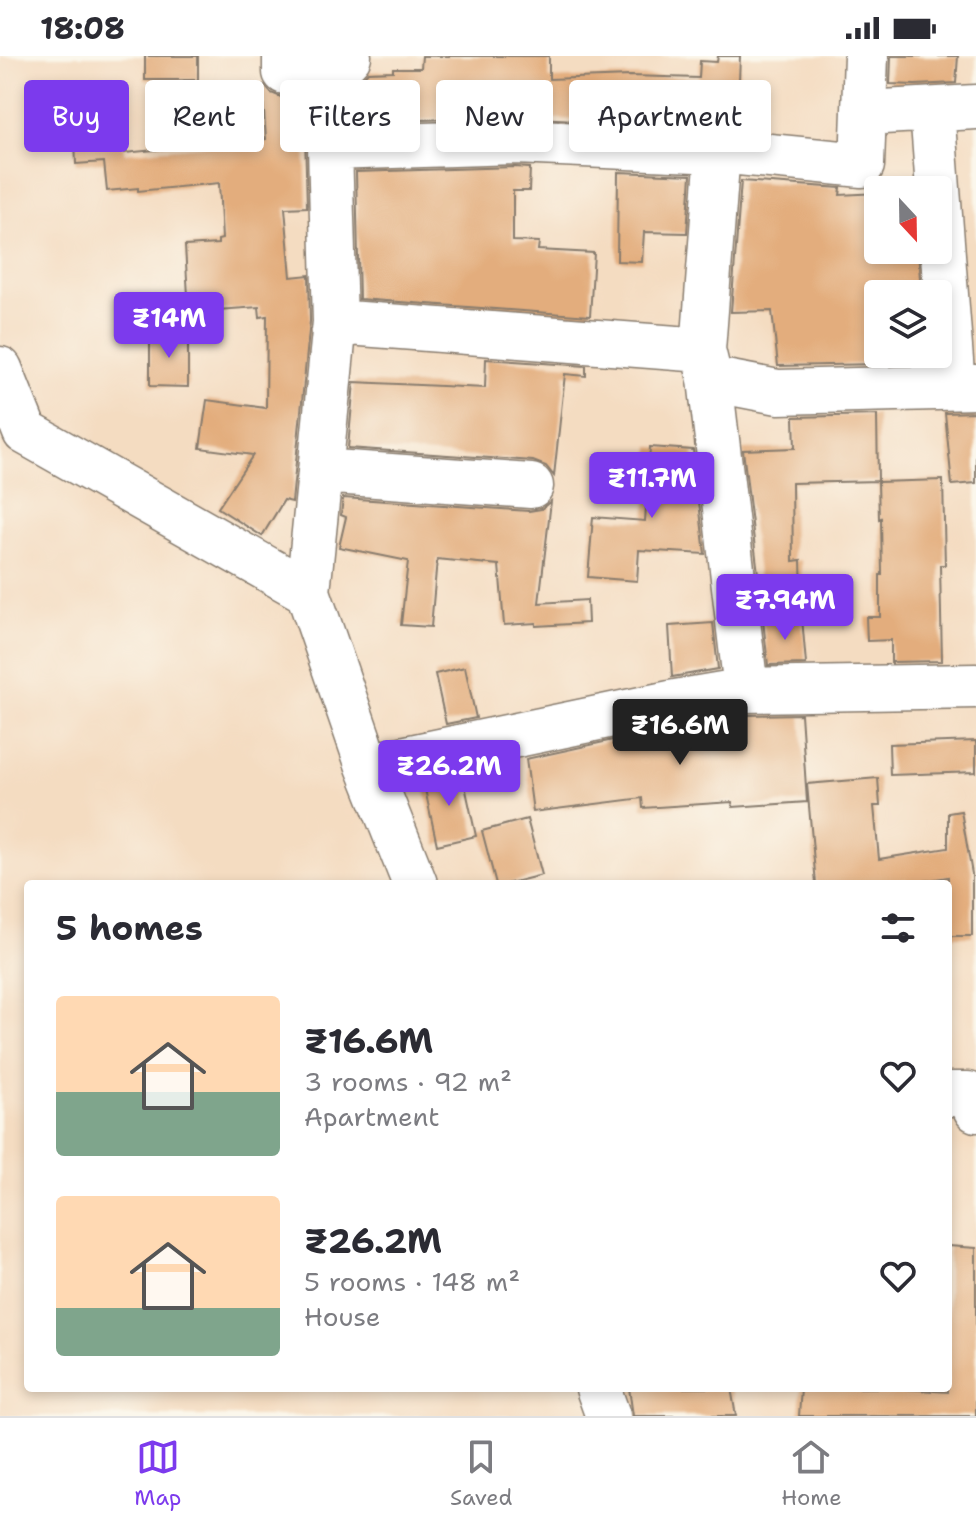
<!DOCTYPE html>
<meta charset="utf-8">
<style>
:root{--surface:#fff;--page:#f7f7f7;--text:#2b2b33;--muted:#7c7c81;--line:#e1e1e2;--accent:#7c3aed}
body{margin:0;font-family:"Shantell Sans",sans-serif;background:var(--page);color:var(--text);height:100vh;display:flex;flex-direction:column;font-size:30px;white-space:nowrap}
*{box-sizing:border-box;margin:0}
p{font-size:26px;color:var(--muted)}
.icon{flex:none;width:44px;height:44px;fill:none;stroke:currentColor;stroke-width:2;stroke-linecap:round;stroke-linejoin:round}
.map{position:relative;flex:1;overflow:hidden}
.side{position:absolute;left:24px;top:824px;width:928px;height:512px;display:flex;flex-direction:column;background:var(--surface);border-radius:8px;box-shadow:0 4px 12px #0003}
.side>*{flex:none}
.banner{position:absolute;left:24px;top:24px;width:928px;height:72px;display:flex;gap:16px}
.needle{width:52px;rotate:158deg}
.controls{position:absolute;left:864px;top:120px;display:grid;gap:16px}
.controls a{display:grid;place-items:center;width:88px;height:88px;border-radius:8px;background:var(--surface);box-shadow:0 4px 12px #0003;font-size:40px}
.price{position:absolute;translate:-50% -68px;padding:0 18px;border-radius:8px;background:var(--accent);color:#fff;font-size:26px;line-height:52px;filter:drop-shadow(0 2px 4px #0008)}
.price::after{content:'';position:absolute;left:50%;top:48px;width:24px;height:18px;margin-left:-12px;background:inherit;clip-path:polygon(0 0,100% 0,50% 100%)}
.price.active{background:#222;color:#fff}
ul{padding:0;list-style:none}
li{display:flex;align-items:center;gap:24px;height:200px;padding:0 32px}
li span{display:grid;place-items:center;flex:none;width:224px;height:160px;border-radius:8px;color:#555}
li>.icon{margin-inline-start:auto}
span .icon{width:96px;height:96px;fill:#fffc;stroke-width:1}
li b{font-size:34px}
h2{display:flex;justify-content:space-between;align-items:center;height:96px;padding:0 32px;font-size:34px}
.chip{padding:0 28px;border-radius:8px;background:var(--surface);box-shadow:0 4px 12px #0003;font-size:28px;line-height:72px}
.chip.active{background:var(--accent);color:#fff}
.status{display:flex;justify-content:space-between;align-items:center;height:56px;padding:0 40px;background:var(--surface);direction:ltr}
.status svg{height:22px;fill:currentColor}
.menu{display:flex;justify-content:space-around;align-items:center;height:112px;border-top:2px solid var(--line);background:var(--surface);font-size:22px;color:var(--muted)}
.menu a{display:grid;justify-items:center;gap:4px}
.menu .active{color:var(--accent)}
.map>svg:first-child{display:block}
.building{fill:#e3ad7d}
.lines{fill:none;stroke-linecap:round;stroke-linejoin:round}
.minor-casing{stroke:#887c6e;stroke-width:47}
.minor{stroke:#fff;stroke-width:44}
</style>
<div class="status"><b>18:08</b><svg viewBox="0 0 49 12"><path d="M0 12V9h3v3zM5 12V6h3v6zM10 12V3h3v9zM15 12V0h3v12zM26 1h20v11H26zM47 4h2v5h-2z"/></svg></div>
<div class="map">
<svg width="976" height="1360" viewBox="0 0 976 1360">
<rect width="100%" height="100%" fill="#fbf7ec"/>
<filter id="ink" filterUnits="userSpaceOnUse"><feTurbulence type="fractalNoise" baseFrequency=".0125" numOctaves="2"/><feDisplacementMap in="SourceGraphic" scale="16" xChannelSelector="R" yChannelSelector="G"/><feConvolveMatrix kernelMatrix="1 2 1 2 8 2 1 2 1" color-interpolation-filters="sRGB"/></filter>
<filter id="wash" filterUnits="userSpaceOnUse"><feTurbulence type="fractalNoise" baseFrequency=".006" numOctaves="4" result="noise"/><feDisplacementMap in="SourceGraphic" scale="32" xChannelSelector="R" yChannelSelector="G"/><feGaussianBlur stdDeviation="1.8" result="paint"/><feColorMatrix in="noise" values="0 0 0 0 0 0 0 0 0 0 0 0 0 0 0 0 0 1.4 0 .05"/><feComposite in="paint" operator="in"/></filter>
<g filter="url(#wash)">
<rect width="100%" height="100%" fill="#f4dcc1"/>
<g id="blocks">
<path class="building" d="M145,0h53v24h-53z
M422,0h127v23l81,-3 69,2 1,-17 17,1 1,-6h22l-3,72 -221,-11 -162,5 -1,-34 15,-16 25,-1v-3h28z
M891,0h67l-2,27 -41,2 -25,-1z
M262,29h2l7,8 10,4 23,3 3,107 -22,1 6,69 18,-2 1,46 -18,181 -8,-2 -22,36 -44,-28 35,-53 -53,-7 7,-48 59,8 1,-92 -7,1 -1,-10 -70,5 -4,-66 33,-2v-4l4,-1 -3,-56 -81,8v-3l-31,3 -3,-29 -28,2 -1,-24 -10,1 -4,-44 59,-5 5,61 141,-14z
M515,111l15,1 -1,23h-16v50l26,1 -1,8 56,3 -4,63 -231,-17 -3,-127z
M618,116l73,3 -4,58 -43,-1 -2,30 -25,-1z
M741,125l100,7 -1,7 38,-2v57h40l3,44h-43v70l-100,2 -6,-55 -41,1z
M150,277h38v54l-38,-1z
M486,303l100,7v10l-21,-2 -11,102 -8,-10 -13,-5 -185,-13 6,-66 131,6z
M976,356v71l-24,2 -7,-72z
M877,359l1,66 -86,2 1,78 8,-1 1,33 -42,-3 -17,-140 52,-2 -1,-31z
M650,391l43,3 12,104 -66,-4 -2,31 -49,-4 5,-60 52,4z
M943,424l2,85h-5l2,96 -51,1v-22l-24,1 -1,-24h14v-42h2l-1,-57 -2,1 -1,-37z
M343,442l186,13 12,-2 10,-8 -12,102 48,-3 1,23 -52,3v-3l-32,2 -5,-60 -62,-6 -6,68 -30,-2 7,-64 -69,-14 7,-30 -5,-2z
M802,562l4,46 -38,1 -5,-45z
M713,567l5,46 -46,8 -3,-51z
M465,611l11,51 -30,6 -11,-50z
M801,658l6,88 -74,5 -1,-5 -89,6 -1,-10 -109,14 -7,-53 87,-19 25,-3v-2l36,-7 74,-13z
M976,685v31l-86,3 -1,-31z
M462,716l14,64 -39,9 -14,-65z
M878,722l2,28h-6l5,53 69,-11v-35l13,-2 11,63v62h-24v-59l-42,7v-5l-52,5h-38l-9,-100z
M527,763l15,56 -36,9h-10l-14,-53z
M948,1190l28,2v168h-177l2,-28h88l59,4z
M629,1332h102l5,28h-103z"/>
</g>
</g>
<g filter="url(#ink)">
<use href="#blocks" fill-opacity="0" stroke="#887c6e" stroke-width="2"/>
<g class="lines">
<defs>
<path id="minor" d="M285,0v16l43,6
M932,54l21,277
M864,57l112,-6
M331,92l184,-6 203,9 144,14 4,-109
M335,266l368,28 7,29 68,13 198,-5
M703,294l15,-199
M0,313l25,63 283,160 60,174 47,118
M710,323l36,311
M320,415l211,15
M308,536l27,-270 -7,-244 21,-22
M368,710l302,-63 76,-13 230,-4
M948,1038h20l8,16
M598,1332l10,28"/>
</defs>
<use href="#minor" class="minor-casing"/>
<use href="#minor" class="minor"/>
</g>
</g>
</svg>
<div class="controls">
<a><svg class="needle" viewBox="-14 -14 28 28"><path d="M0-13l5 13h-10z" fill="#e53935"/><path d="M0 13l5-13h-10z" fill="#7c7c81"/></svg></a>
<a><svg class="icon" aria-label="layers" viewBox="0 0 24 24"><path d="M12 4l9 5-9 5-9-5zM3 14l9 5 9-5"/></svg></a>
</div>
<b class="price" style="left:169px;top:304px">₹14M</b>
<b class="price" style="left:652px;top:464px">₹11.7M</b>
<b class="price" style="left:785px;top:586px">₹7.94M</b>
<b class="price active" style="left:680px;top:711px">₹16.6M</b>
<b class="price" style="left:449px;top:752px">₹26.2M</b>
<div class="banner">
<a class="chip active">Buy</a>
<a class="chip">Rent</a>
<a class="chip">Filters</a>
<a class="chip">New</a>
<a class="chip">Apartment</a>
</div>
<section class="side">
<h2>5 homes<svg class="icon" aria-label="filters" viewBox="0 0 24 24"><path d="M4 7h16M4 17h16"/><circle cx="9" cy="7" r="2"/><circle cx="15" cy="17" r="2"/></svg></h2>
<ul>
<li><span style="background:linear-gradient(#ffd9b3 60%,#7fa58c 0)"><svg class="icon" aria-label="home" viewBox="0 0 24 24"><path d="M3 11l9-7 9 7M6 9v11h12V9"/></svg></span><div><b>₹16.6M</b><p>3 rooms · 92 m²</p><p>Apartment</p></div><svg class="icon" aria-label="heart" viewBox="0 0 24 24"><path d="M12 20l-8-8c-3-5 5-10 8-4 3-6 11-1 8 4z"/></svg></li>
<li><span style="background:linear-gradient(#ffd9b3 70%,#7fa58c 0)"><svg class="icon" aria-label="home" viewBox="0 0 24 24"><path d="M3 11l9-7 9 7M6 9v11h12V9"/></svg></span><div><b>₹26.2M</b><p>5 rooms · 148 m²</p><p>House</p></div><svg class="icon" aria-label="heart" viewBox="0 0 24 24"><path d="M12 20l-8-8c-3-5 5-10 8-4 3-6 11-1 8 4z"/></svg></li>
</ul>
</section>
</div>
<nav class="menu">
<a class="active"><svg class="icon" aria-label="map" viewBox="0 0 24 24"><path d="M3 6l6-2 6 2 6-2v14l-6 2-6-2-6 2zM9 4v14M15 6v14"/></svg>Map</a>
<a><svg class="icon" aria-label="saved" viewBox="0 0 24 24"><path d="M7 4h10v16l-5-4-5 4z"/></svg>Saved</a>
<a><svg class="icon" aria-label="home" viewBox="0 0 24 24"><path d="M3 11l9-7 9 7M6 9v11h12V9"/></svg>Home</a>
</nav>
